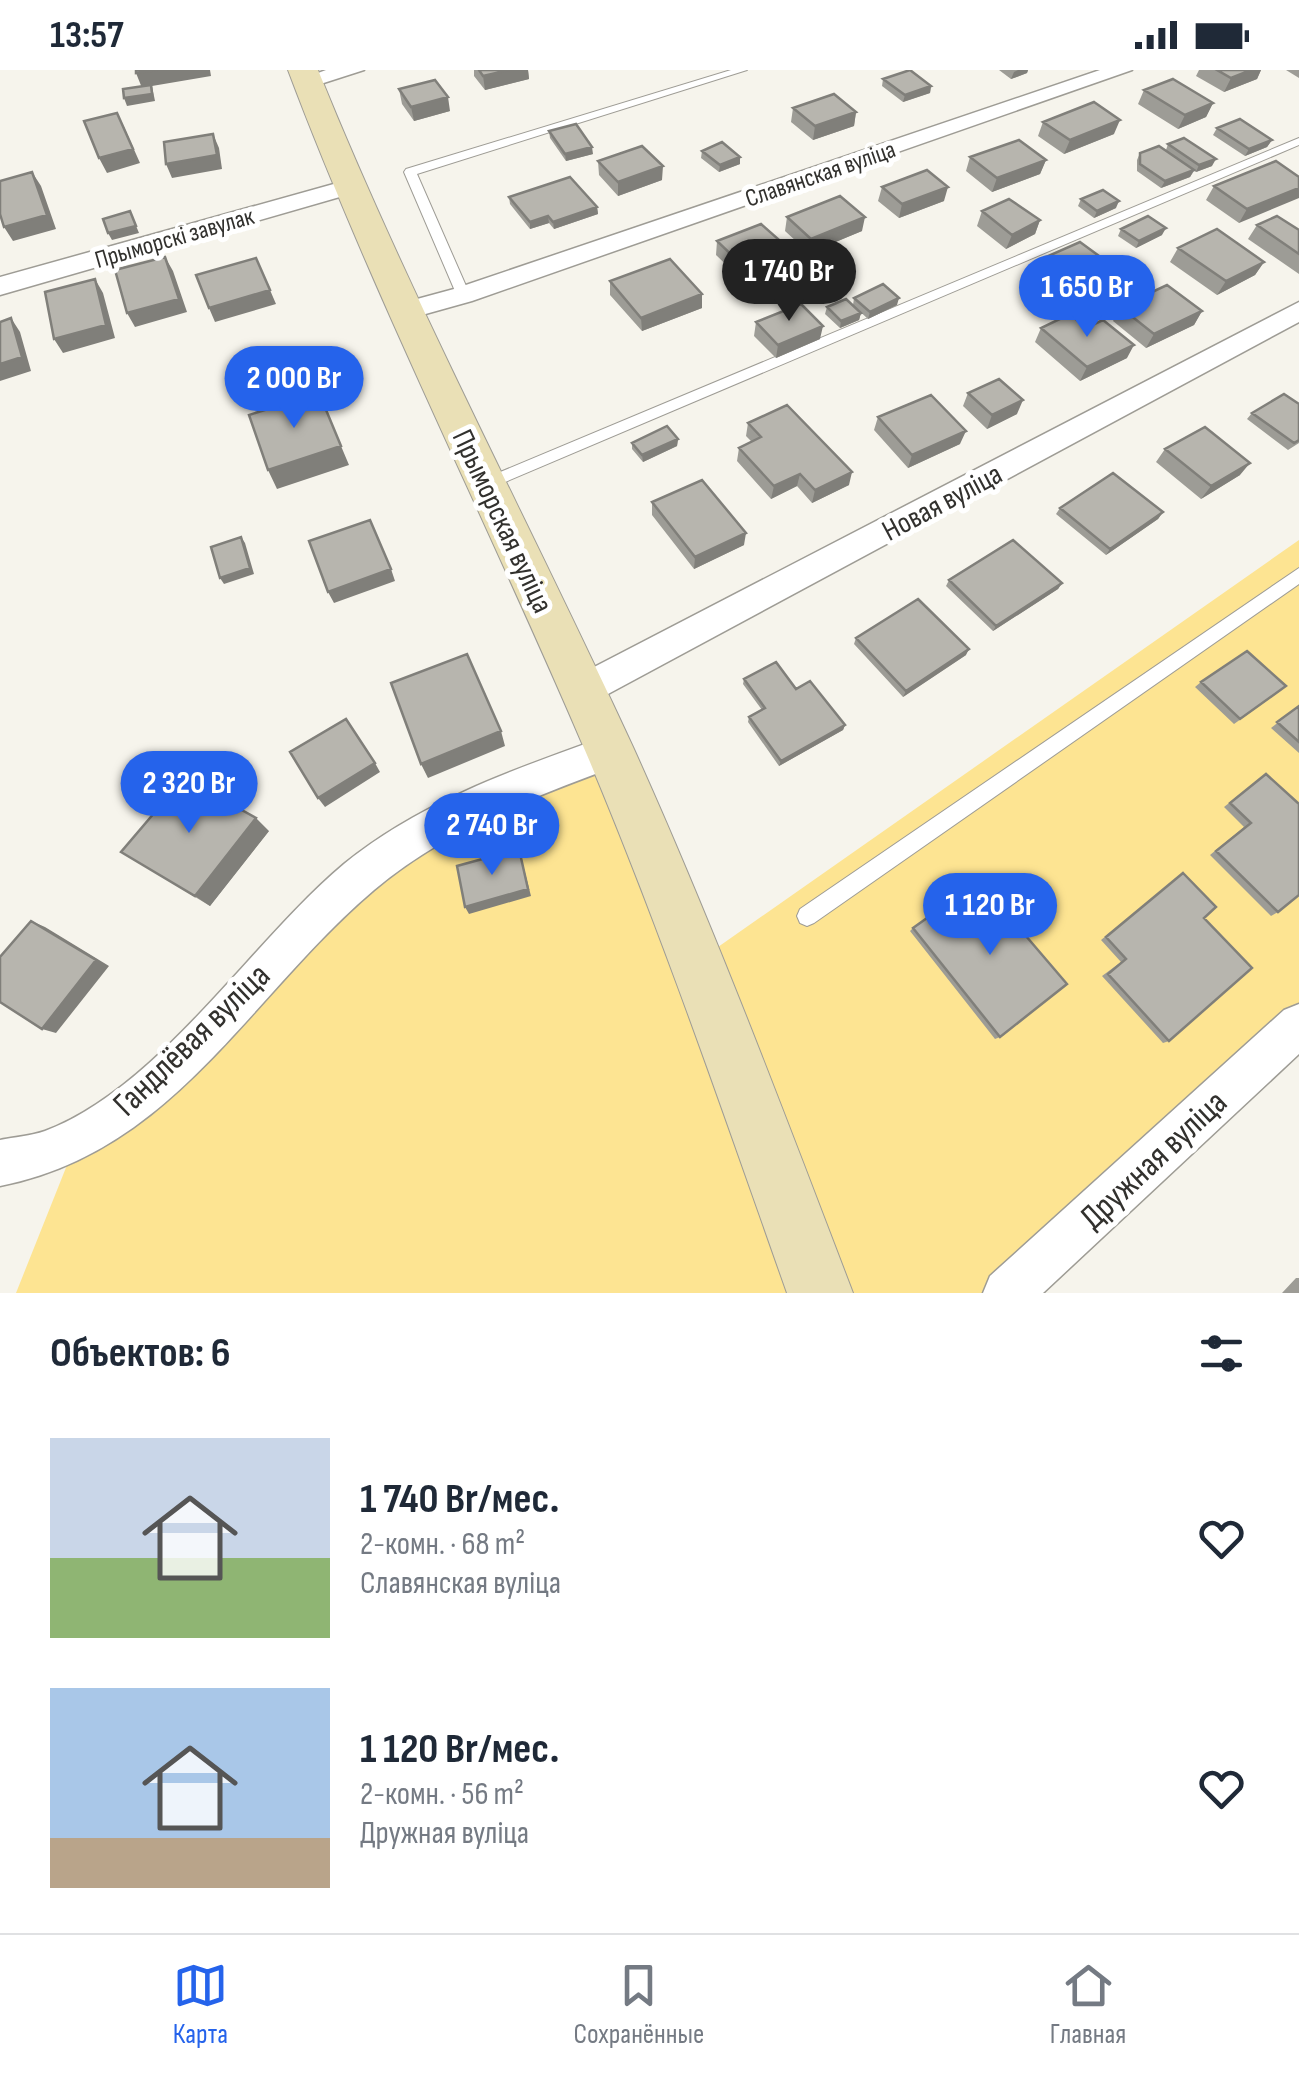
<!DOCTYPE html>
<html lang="ru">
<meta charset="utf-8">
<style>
:root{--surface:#fff;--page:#f6f6f7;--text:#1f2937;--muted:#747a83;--line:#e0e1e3;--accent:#2563eb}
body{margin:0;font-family:"Sofia Sans Condensed",sans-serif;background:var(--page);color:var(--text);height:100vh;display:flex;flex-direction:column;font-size:38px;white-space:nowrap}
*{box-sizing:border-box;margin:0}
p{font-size:32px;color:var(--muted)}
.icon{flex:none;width:55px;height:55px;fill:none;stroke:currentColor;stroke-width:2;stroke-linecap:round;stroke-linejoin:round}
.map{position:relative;height:1223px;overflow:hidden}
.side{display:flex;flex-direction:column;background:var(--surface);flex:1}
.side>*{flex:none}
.price{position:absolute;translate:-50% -85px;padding:0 22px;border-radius:35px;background:var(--accent);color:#fff;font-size:32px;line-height:65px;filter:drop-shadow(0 2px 5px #0008)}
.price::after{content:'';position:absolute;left:50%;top:60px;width:30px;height:22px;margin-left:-15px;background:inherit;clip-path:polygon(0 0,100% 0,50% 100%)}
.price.selected{background:#222;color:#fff}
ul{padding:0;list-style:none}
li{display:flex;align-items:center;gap:30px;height:250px;padding:0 50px}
li span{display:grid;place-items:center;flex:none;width:280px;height:200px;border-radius:0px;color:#555}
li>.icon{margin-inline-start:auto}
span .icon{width:120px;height:120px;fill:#fffc;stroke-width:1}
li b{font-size:42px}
h2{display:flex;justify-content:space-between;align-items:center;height:120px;padding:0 50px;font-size:42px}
.status{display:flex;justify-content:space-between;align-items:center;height:70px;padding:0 50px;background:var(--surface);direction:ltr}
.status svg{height:28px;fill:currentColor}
.tabs{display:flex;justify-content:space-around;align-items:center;height:140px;border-top:2px solid var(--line);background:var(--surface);font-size:28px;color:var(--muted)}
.tabs a{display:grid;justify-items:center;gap:5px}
.tabs .selected{color:var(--accent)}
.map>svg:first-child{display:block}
.green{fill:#fde492}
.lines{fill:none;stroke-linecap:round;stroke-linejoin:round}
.service-casing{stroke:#9e9c95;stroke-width:2}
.minor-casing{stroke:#9e9c95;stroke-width:3}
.secondary-casing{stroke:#9e9c95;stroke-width:2}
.service{fill:#fff;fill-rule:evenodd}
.minor{fill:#fff;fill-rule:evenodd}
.secondary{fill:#eae0b6;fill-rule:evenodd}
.wall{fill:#9d9c96}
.shaded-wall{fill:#807f7a}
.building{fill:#b7b5ae;stroke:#807f7a;stroke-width:2.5}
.labels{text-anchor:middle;stroke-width:10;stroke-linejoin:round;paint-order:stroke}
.far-street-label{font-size:25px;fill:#32312e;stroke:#fff}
.street-label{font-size:30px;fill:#32312e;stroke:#fff}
.near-street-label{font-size:35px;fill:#32312e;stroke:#fff}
</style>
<div class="status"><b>13:57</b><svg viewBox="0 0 49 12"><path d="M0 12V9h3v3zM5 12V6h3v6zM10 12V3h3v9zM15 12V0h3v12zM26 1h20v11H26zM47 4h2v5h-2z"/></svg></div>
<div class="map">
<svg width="1299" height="1223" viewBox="0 0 1299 1223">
<rect width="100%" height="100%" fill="#f6f4ec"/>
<path class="green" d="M1299,470v485l-292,268h-991l61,-153 282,-264 251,-124 88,209z"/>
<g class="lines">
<defs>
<path id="service" d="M731,0h16l-330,104 53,121 -7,4 -5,-1 -54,-126 2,-3z
M1299,68v7l-808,343 -5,2 -8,-6 3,-4z
M1299,498v16l-485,339 -7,3 -7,-3 -3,-7 3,-7z"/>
<path id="minor" d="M326,0h38l-56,18 -11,-7z
M1100,0h32l-660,231 -68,19 -13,-9 4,-6 59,-16z
M348,110l9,2 3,5 -3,5 -357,103v-18z
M1299,232v20l-704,379 -12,4 -12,-4 -6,-11 6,-11z
M610,665l13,5 5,12 -5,12c-88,32 -177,65 -249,126 -125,106 -200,262 -374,296v-46c14,-3 31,-4 45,-9 114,-43 206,-189 299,-267 77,-63 174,-96 266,-129z
M1299,934v50l-256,239h-60l7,-17 294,-266z"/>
<path id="secondary" d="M288,0h30c93,231 211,451 315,677 81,179 150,363 220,546h-66c-63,-178 -124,-357 -197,-531 -98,-232 -213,-456 -302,-692z"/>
</defs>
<use href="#service" class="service-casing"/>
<use href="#minor" class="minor-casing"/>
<use href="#secondary" class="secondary-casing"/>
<use href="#service" class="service"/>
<use href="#minor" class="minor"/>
<use href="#secondary" class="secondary"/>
</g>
<path class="wall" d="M474,0h54l1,9 -44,11 -11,-14z
M999,0h29l-1,3 -16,6z
M1199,0h62l-4,9 -33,13 -28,-16z
M1286,0h13v8z
M883,9l48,7 -1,7 -27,9 -21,-16z
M399,19l51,22 -36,10 -12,-17z
M1144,20l69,13 -7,14 -28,12 -40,-25z
M793,38l63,4 -2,14 -41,14 -22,-18z
M1043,52l71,12 -50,20 -26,-18z
M1217,58l55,12 -5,7 -22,9 -32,-21z
M549,61l44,23 -27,7 -16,-23z
M1168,74l44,22 -16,6 -2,-1 -4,6 -29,11 -24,-17v-11l3,-7 26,-3z
M702,81l38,6v7l-21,8 -18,-14z
M970,87l76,3 -6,14 -48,18 -26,-21z
M598,91l64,19 -44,16 -19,-21z
M1299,107l-60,46 -33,-23 8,-14z
M882,117l62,14 -45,17 -21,-17z
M509,127l88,10 1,7 -44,15 -5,-6 -19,6 -20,-25z
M1081,129l35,9 -22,10 -16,-12z
M982,141l58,9 -5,14 -29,15 -29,-23z
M787,147l75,14 -53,22 -24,-22z
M1257,155l42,5v44l-51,-35z
M1121,159l41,6 -26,13 -18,-12z
M717,171l67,19 -44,18 -24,-23z
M1178,178l86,14 -9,13 -38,20 -47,-33z
M1046,187l64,7 -7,14 -33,16 -29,-23z
M610,211l92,13v14l-60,23 -32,-36z
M854,228l43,7 -29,14 -15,-14z
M827,237l34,6 -2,7 -19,8 -15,-14z
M1120,237l82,4 -8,14 -48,23 -33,-27z
M756,252l64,17 -44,19 -22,-22z
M1041,258l86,30 -47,23 -45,-39z
M968,323l49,21 -30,15 -24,-23z
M1299,334v39l-11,7 -41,-31 5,-6z
M878,347l82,27 -52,24 -34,-38z
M748,353l101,62 -37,18 -15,-17 -26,13 -34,-38 2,-13 13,-6 -6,-6z
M678,369l-1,7 -34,16 -11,-13v-6z
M1165,379l75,26 -39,24 -45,-37z
M652,432l92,43 -50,24 -42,-54z
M1060,438l103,4 -5,7 -52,36 -50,-41z
M949,510l113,3 -4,6 -65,42 -47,-45z
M856,568l110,17 -63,42 -49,-53z
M744,609l52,10 49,36 -2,5 -64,36 -31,-44 1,-5 13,-7 -19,-26z
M1201,612l79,9 -46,33 -39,-37z
M1299,636v47l-28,-25z
M1266,704l12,138 -7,4 -61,-61 34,-28 -20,-20z
M269,761l-59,75 -89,-54z
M1183,803l21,45 -35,123 -6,2 -61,-67 19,-14 -20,-22z
M913,858l87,109 -5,2 -85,-108z
M1296,1208h3v15h-17z"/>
<path class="shaded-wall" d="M157,0h53l1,6 -59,10 3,15 -28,5 -3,-8 18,-10 -6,-15z
M509,0h19l1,9 -44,11 -2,-14z
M1018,0h10l-1,3 -16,6 3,-7z
M1251,0h10l-4,9 -33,13 7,-14z
M931,16l-1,7 -27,9 2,-7z
M448,27l2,14 -36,10 -3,-14z
M1213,33l-7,14 -28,12 7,-14z
M856,42l-2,14 -41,14 2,-14z
M1120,50l-6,14 -50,20 6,-14z
M124,57l16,36 -33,10 -8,-15z
M213,64l6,14 3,21 -50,9 -6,-14z
M1272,70l-5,7 -22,9 4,-7z
M592,77l1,7 -27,7 -1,-7z
M740,87v7l-21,8 1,-7z
M1216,89l-4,7 -16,6 3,-7z
M1046,90l-6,14 -48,18 5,-14z
M663,96l-1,14 -44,16v-14z
M1194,100l-4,7 -29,11 4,-7z
M32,102l9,14 15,43 -43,12 -9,-14z
M948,117l-4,14 -45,17 3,-14z
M1299,118v10l-60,25 8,-14z
M1119,131l-3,7 -22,10 3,-7z
M597,137l1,7 -44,15 -1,-7z
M130,141l9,22 -27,7 -4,-7z
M548,146l1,7 -19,6v-7z
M865,147l-3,14 -53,22 2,-14z
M1040,150l-5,14 -29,15 6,-14z
M1166,158l-4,7 -26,13 3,-7z
M786,176l-2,14 -44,18 1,-14z
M165,187l8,14 14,41 -52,15 -8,-14z
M1264,192l-9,13 -38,20 9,-14z
M1110,194l-7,14 -33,16 7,-14z
M95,209l8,14 12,45 -52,15 -9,-14z
M270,220l6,14 -61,18 -6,-14z
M702,224v14l-60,23 -1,-13z
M899,228l-2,7 -29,14 2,-7z
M1202,241l-8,14 -48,23 8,-14z
M861,243l-2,7 -19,8 1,-7z
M11,248l9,14 11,39 -31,10v-17z
M823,256l-3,13 -44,19 2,-13z
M1134,275l-7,13 -47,23 7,-14z
M1023,330l-6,14 -30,15 5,-14z
M966,361l-6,13 -52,24 4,-13z
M678,369l-1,7 -34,16 -1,-7z
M341,376l8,19 -72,24 -9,-19z
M1250,393l-10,12 -39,24 10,-13z
M852,402l-3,13 -37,18 3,-13z
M800,404l-3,12 -26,13 3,-13z
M1163,442l-5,7 -52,36 4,-6z
M746,463l-2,12 -50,24 1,-12z
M241,467l4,6 9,31 -30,10 -4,-6z
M391,499l4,12 -61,22 -6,-11z
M1062,513l-4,6 -65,42 3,-5z
M969,579l-3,6 -63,42 3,-6z
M845,655l-2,5 -64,36 2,-5z
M501,661l4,15 -77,32 -7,-14z
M375,693l5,9 -55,35 -7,-9z
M256,748l13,13 -59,75 -15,-10z
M519,779l12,47 -62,18 -4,-7z
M31,851l14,6 64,39 -53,67 -14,-4z"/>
<path class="building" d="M136,0h21l-21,3z
M479,0h30l-26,6z
M910,0l21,16 -26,9 -22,-16z
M1217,0h34l-20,8z
M1173,9l40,24 -28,12 -41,-25z
M435,10l13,17 -37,10 -12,-18z
M151,15l1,9 -28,4 -1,-9z
M834,24l22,18 -41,14 -22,-18z
M1094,32l26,18 -50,20 -27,-18z
M117,43l16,36 -34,9 -15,-37z
M1240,49l32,21 -23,9 -32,-21z
M576,54l16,23 -27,7 -16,-23z
M213,64l4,21 -51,9 -2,-22z
M1184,68l32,21 -17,6 -31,-21z
M1019,70l27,20 -49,18 -27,-21z
M722,72l18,15 -20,8 -18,-14z
M642,76l21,20 -45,16 -20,-21z
M1159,76l35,24 -29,11 -25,-17v-11z
M1276,91l23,16v11l-52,21 -33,-23z
M927,100l21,17 -46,17 -20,-17z
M32,102l15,43 -43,12 -4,-13v-33z
M570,107l27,30 -44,15 -5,-6 -18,6 -21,-25z
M1103,120l16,11 -22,10 -16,-12z
M840,126l25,21 -54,22 -24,-22z
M1009,129l31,21 -28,15 -30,-24z
M130,141l6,15 -28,7 -5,-14z
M1148,146l18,12 -27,13 -18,-12z
M1277,146l22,14v24l-42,-29z
M761,154l25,22 -45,18 -24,-23z
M1217,159l47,33 -38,19 -48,-33z
M1080,172l30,22 -33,16 -31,-23z
M165,187l14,42 -52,14 -12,-43z
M256,188l14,32 -61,18 -13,-33z
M670,189l32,35 -61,24 -31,-37z
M95,209l11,46 -52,14 -9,-47z
M883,214l16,14 -29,14 -16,-14z
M1167,215l35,26 -48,23 -34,-27z
M846,229l15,14 -20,8 -14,-14z
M801,234l22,22 -45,19 -22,-23z
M1070,244l16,14 17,-8 31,25 -47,22 -46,-39z
M11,248l11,39 -22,7v-42z
M999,309l24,21 -31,15 -24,-22z
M319,323l22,53 -73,24 -19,-55z
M1284,324l15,10v36l-5,3 -42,-30z
M931,325l35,36 -54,24 -34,-38z
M787,335l65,67 -37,18 -15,-16 -26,12 -35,-38 22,-11 -13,-14z
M667,356l11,13 -36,16 -10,-12z
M1205,357l45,36 -39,23 -46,-37z
M1113,403l50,39 -53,37 -50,-41z
M702,410l44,53 -51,24 -43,-55z
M370,450l21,49 -63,23 -19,-51z
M241,467l9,31 -30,10 -9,-31z
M1013,470l49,43 -66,43 -47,-46z
M918,529l51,50 -63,42 -50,-53z
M1247,581l39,35 -46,33 -39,-37z
M467,584l34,77 -80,33 -30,-81z
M776,592l20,27 14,-8 35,44 -64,36 -32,-44 16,-9 -21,-29z
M1299,636v36l-22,-20z
M346,649l29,44 -57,35 -28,-46z
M1266,704l33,30v91l-21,17 -62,-61 35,-28 -21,-20z
M184,708l72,40 -61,78 -74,-44z
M519,779l9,40 -63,18 -8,-41z
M1183,803l33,34 -12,11 48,50 -83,73 -61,-67 18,-15 -20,-22z
M979,811l88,103 -67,53 -87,-109z
M31,851l65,39 -54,69 -42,-27v-45z"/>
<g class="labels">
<g class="far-street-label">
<text transform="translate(820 103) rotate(-19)" y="9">Славянская вуліца</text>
<text transform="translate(174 167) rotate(-16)" y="9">Прыморскі завулак</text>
</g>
<g class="street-label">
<text transform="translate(942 432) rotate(-28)" y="10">Новая вуліца</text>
<text transform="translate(503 451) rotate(65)" y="10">Прыморская вуліца</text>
</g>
<g class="near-street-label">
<text transform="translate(191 969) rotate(-44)" y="12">Гандлёвая вуліца</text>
<text transform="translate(1153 1089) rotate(-43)" y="12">Дружная вуліца</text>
</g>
</g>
</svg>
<b class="price selected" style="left:789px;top:254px">1 740 Br</b>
<b class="price" style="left:1087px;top:270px">1 650 Br</b>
<b class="price" style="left:294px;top:361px">2 000 Br</b>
<b class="price" style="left:189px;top:766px">2 320 Br</b>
<b class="price" style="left:492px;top:808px">2 740 Br</b>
<b class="price" style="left:990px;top:888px">1 120 Br</b>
</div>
<section class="side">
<h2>Объектов: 6<svg class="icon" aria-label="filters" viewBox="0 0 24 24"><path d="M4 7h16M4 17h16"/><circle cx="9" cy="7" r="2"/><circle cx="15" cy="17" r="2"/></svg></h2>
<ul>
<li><span style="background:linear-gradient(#c9d6e8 60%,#8fb573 0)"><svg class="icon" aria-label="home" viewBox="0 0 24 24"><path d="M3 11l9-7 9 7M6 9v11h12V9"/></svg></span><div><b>1 740 Br/мес.</b><p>2-комн. · 68 m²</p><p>Славянская вуліца</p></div><svg class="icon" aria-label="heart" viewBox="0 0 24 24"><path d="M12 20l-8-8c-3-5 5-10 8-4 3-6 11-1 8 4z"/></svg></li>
<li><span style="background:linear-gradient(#a9c7e8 75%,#b9a48a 0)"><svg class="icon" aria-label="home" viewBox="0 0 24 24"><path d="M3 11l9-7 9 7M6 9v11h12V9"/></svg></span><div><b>1 120 Br/мес.</b><p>2-комн. · 56 m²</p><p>Дружная вуліца</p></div><svg class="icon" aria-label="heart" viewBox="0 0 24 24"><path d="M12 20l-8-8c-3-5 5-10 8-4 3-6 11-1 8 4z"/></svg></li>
</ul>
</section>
<nav class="tabs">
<a class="selected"><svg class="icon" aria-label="map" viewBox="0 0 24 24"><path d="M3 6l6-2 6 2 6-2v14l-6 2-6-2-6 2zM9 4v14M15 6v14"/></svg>Карта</a>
<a><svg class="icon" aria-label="saved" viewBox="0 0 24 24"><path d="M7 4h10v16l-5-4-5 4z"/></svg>Сохранённые</a>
<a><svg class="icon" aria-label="home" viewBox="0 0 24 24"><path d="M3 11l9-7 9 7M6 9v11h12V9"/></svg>Главная</a>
</nav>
